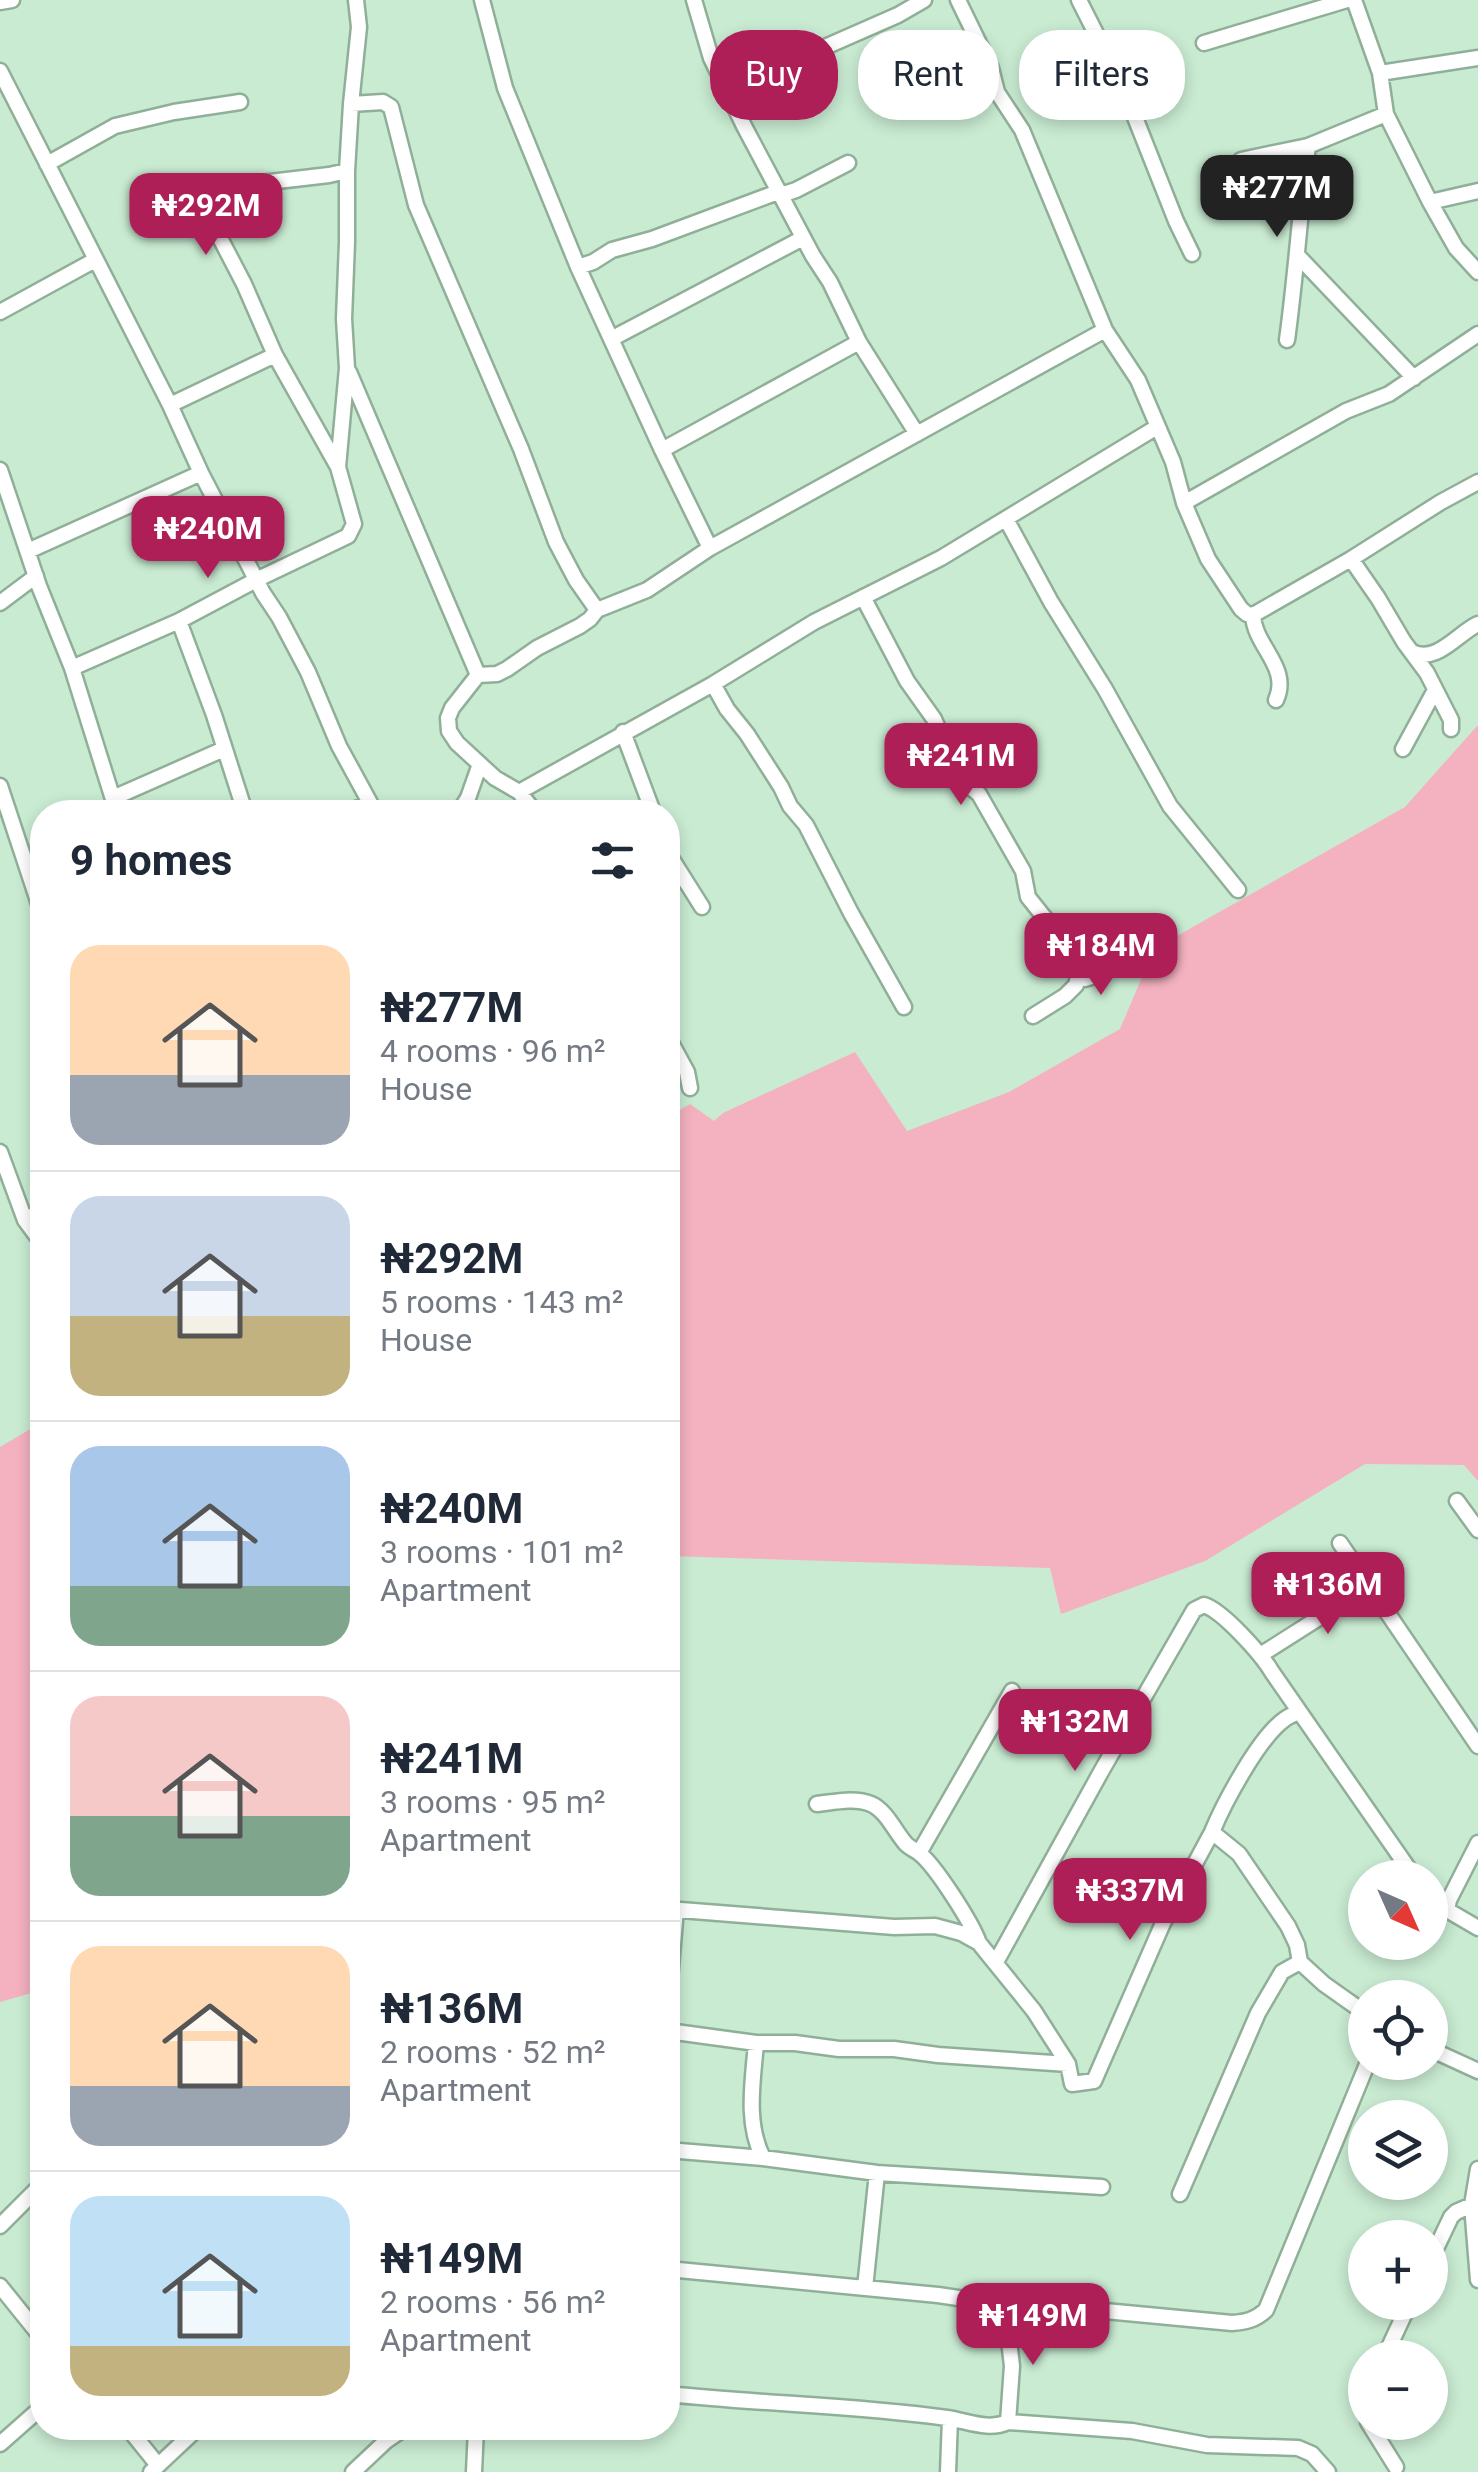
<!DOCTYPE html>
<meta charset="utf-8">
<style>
:root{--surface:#fff;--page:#f6f6f7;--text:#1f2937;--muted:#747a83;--line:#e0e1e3;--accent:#ae1f57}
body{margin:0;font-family:Roboto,sans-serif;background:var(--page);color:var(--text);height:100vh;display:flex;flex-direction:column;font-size:38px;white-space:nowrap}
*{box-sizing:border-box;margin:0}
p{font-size:32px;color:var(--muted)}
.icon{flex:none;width:55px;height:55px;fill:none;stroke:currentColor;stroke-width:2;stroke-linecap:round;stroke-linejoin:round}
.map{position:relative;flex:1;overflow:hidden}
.details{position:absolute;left:30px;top:800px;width:650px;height:1640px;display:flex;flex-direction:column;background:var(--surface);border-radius:40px;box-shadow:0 5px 15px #0003}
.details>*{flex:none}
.top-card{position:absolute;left:710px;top:30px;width:618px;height:90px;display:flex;gap:20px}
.needle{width:65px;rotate:135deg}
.fabs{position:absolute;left:1348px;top:1860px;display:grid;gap:20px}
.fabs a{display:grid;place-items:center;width:100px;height:100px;border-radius:50%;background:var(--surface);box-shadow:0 5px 15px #0003;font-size:50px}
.price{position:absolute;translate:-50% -85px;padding:0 22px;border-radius:20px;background:var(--accent);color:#fff;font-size:32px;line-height:65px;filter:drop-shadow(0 2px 5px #0008)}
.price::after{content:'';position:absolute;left:50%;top:60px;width:30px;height:22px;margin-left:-15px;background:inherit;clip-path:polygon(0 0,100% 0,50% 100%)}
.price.current{background:#222;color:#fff}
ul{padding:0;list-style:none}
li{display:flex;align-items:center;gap:30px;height:250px;padding:0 40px}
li+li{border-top:2px solid var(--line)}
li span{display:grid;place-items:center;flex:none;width:280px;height:200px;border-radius:30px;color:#555}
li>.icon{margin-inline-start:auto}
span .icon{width:120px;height:120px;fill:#fffc;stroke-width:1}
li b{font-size:42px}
h2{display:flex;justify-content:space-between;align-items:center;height:120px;padding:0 40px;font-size:42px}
.chip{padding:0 35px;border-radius:40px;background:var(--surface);box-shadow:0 5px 15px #0003;font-size:35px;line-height:90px}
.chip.current{background:var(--accent);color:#fff}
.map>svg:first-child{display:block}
.green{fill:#f4b1c0}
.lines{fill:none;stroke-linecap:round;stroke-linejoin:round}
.minor-casing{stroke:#90af98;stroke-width:19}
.minor{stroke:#fff;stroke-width:14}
</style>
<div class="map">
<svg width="1478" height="2472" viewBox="0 0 1478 2472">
<rect width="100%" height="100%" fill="#c9ebd2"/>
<path class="green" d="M1478,725v756l-14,-16 -99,-1 -160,97 -144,53 -11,-46 -382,-12v-439l22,-13 24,17 9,-8 132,-61 52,79 102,-39 111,-63 34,-80 251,-142z
M42,1422v568l-42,12v-555z"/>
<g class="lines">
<defs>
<path id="minor" d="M482,0l23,88 73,179 84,183 48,98
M694,0l17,58 33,68 69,130 17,26 29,60 58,92
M958,0l33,68 6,24 25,38 83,200 33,50 35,82 11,41 24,56 33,50 6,5 6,1 98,-56 90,-57 37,-20
M1079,0l44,87 53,134 16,33
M1354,0l26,73 6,41 44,88 26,46 22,24
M0,2l12,-2
M1204,43l143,-43
M0,71l170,334 31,68 62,120 16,24 29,55 31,74 36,66
M1380,73l98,-15
M727,90l171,-75 26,-15
M351,104l32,-2 8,5 25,98 105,244 35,93 20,38 21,30
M1241,160l67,-14 78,-32
M47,164l68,-38 59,-14 66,-10
M1430,202l48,-11
M1298,256l116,122
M578,267l15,-5 19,-12 40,-11 126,-47 9,1 9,-3 52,-27
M0,312l95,-52
M611,339l192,-101
M1287,340c9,-65 13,-129 21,-194
M349,372l129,303
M170,405l105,-50
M662,450l197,-108
M338,467l9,-99 -3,-49 3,-77v-71l4,-67 8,-77 -3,-27
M0,470l39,116 33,82 45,144
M1184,503l162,-92 43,-17 89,-60
M1006,519l45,83 54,87 65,117 68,84
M28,551l173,-78
M1351,559l27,39 26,44 23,31 24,47v9
M863,597l44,84 27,38 22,50 8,13 15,12 44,77 5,26 36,45 15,31 -3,12 -11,11 -32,20
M0,603l36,-27
M1253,615c1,31 38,52 23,85
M179,621l35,94 31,97
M1412,652c25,12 46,-19 66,-28
M72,668l107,-47 79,-42 90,-43 6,-12 -16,-57 -63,-112 -31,-71 -38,-73 -4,-17 8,-5 119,-14 18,-4
M713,684l14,25 20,25 34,53 9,19 16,19 45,88 53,94
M623,732l30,80
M1403,749l32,-59
M0,786l42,127
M519,792l194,-108 101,-62 127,-64 216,-131
M113,798l111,-49
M349,812l21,-9
M459,812l9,-14 12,-34
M535,812l-16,-20 -24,-14 -38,-35 -8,-12 -1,-13 4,-10 26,-33 19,-1 10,-5 30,-21 43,-22 10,-7 7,-9 50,-20 63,-42 395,-218
M668,853l34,54
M1079,973l6,6c15,-3 25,-11 38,-20
M668,1037l19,35 3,16
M0,1152l25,68 17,23
M25,1220l17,-10
M1457,1501l21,29
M1340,1543l138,203
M1262,1654l107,-68
M817,1804c17,-2 38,-7 54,0 16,7 24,28 35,40 4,4 9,6 13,9 16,12 53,70 60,90
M1212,1832l27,22 49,72 9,19 3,17 24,22 41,29
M919,1853l93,-162
M1430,1900l48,28
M668,1909l226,18 41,-1 26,7 18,10 55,68 34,53 4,20 22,-3 69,-158 49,-91c12,-29 47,-95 73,-113 4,-3 9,-5 14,-7
M1447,1911l2,-11 29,-57
M996,1962l106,-192 92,-160 10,-5c19,6 58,50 68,67l143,206
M668,2004l8,-95
M668,2031l88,12h39l44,6h55l44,6 130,9
M756,2043c-3,38 -11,79 7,115
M1430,2049l48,22
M668,2150l95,8 114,15 225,14
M1478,2169l-6,36 6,75
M1180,2194l78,-181 24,-41 18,-10
M0,2226l42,-42
M1430,2261l21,-44 5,-5 16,-7
M668,2269l270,26 54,8 39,1 201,19c14,-1 23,-3 34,-13l102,-248
M0,2286l42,52
M865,2288l12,-115
M993,2304l13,11 6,51 -4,56
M1384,2358l26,-56
M668,2394c93,10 186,11 279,24 21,3 41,13 61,4l124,9 75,14 91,3 14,6 16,18
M1368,2422l28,45
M128,2428l29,36
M0,2444l42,-37
M151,2472l47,-44
M353,2472l33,-31 19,-13
M474,2472l2,-44
M948,2472l2,-53"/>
</defs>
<use href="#minor" class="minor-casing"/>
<use href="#minor" class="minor"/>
</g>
</svg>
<div class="fabs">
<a><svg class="needle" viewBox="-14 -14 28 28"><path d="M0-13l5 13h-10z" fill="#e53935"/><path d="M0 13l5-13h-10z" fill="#747a83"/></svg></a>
<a><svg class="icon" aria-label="locate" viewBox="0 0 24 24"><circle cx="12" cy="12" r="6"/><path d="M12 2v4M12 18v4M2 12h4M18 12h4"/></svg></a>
<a><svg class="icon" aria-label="layers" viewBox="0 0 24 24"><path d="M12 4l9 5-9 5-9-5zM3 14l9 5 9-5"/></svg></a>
<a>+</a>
<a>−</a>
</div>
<b class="price current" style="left:1277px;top:240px">₦277M</b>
<b class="price" style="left:206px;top:258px">₦292M</b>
<b class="price" style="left:208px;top:581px">₦240M</b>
<b class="price" style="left:961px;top:808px">₦241M</b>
<b class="price" style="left:1101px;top:998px">₦184M</b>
<b class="price" style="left:1328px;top:1637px">₦136M</b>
<b class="price" style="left:1075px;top:1774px">₦132M</b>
<b class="price" style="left:1130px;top:1943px">₦337M</b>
<b class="price" style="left:1033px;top:2368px">₦149M</b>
<div class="top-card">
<a class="chip current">Buy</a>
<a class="chip">Rent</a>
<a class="chip">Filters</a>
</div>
<section class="details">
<h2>9 homes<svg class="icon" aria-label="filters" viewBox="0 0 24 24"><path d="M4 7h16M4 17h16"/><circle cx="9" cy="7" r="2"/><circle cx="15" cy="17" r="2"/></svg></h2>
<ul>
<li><span style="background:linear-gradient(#ffd9b3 65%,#9aa5b1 0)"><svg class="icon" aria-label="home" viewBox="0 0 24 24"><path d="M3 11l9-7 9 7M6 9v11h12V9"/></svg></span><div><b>₦277M</b><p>4 rooms · 96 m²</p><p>House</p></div></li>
<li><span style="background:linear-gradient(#c9d6e8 60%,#c2b280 0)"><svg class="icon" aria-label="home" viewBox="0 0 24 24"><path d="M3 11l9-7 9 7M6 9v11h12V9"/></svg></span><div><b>₦292M</b><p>5 rooms · 143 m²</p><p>House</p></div></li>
<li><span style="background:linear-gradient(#a9c7e8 70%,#7fa58c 0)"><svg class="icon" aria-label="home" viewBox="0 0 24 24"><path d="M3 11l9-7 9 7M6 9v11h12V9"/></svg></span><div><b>₦240M</b><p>3 rooms · 101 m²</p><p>Apartment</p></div></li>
<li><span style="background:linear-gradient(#f6c9c9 60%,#7fa58c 0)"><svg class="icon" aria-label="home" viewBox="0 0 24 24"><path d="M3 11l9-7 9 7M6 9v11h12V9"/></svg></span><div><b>₦241M</b><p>3 rooms · 95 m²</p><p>Apartment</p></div></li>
<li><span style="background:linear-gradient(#ffd9b3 70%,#9aa5b1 0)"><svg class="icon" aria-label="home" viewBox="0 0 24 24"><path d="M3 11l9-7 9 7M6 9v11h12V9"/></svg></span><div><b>₦136M</b><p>2 rooms · 52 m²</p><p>Apartment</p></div></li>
<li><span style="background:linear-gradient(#bfe0f5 75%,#c2b280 0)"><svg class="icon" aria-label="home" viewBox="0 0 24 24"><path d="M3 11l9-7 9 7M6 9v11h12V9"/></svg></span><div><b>₦149M</b><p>2 rooms · 56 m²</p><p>Apartment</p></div></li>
</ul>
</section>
</div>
